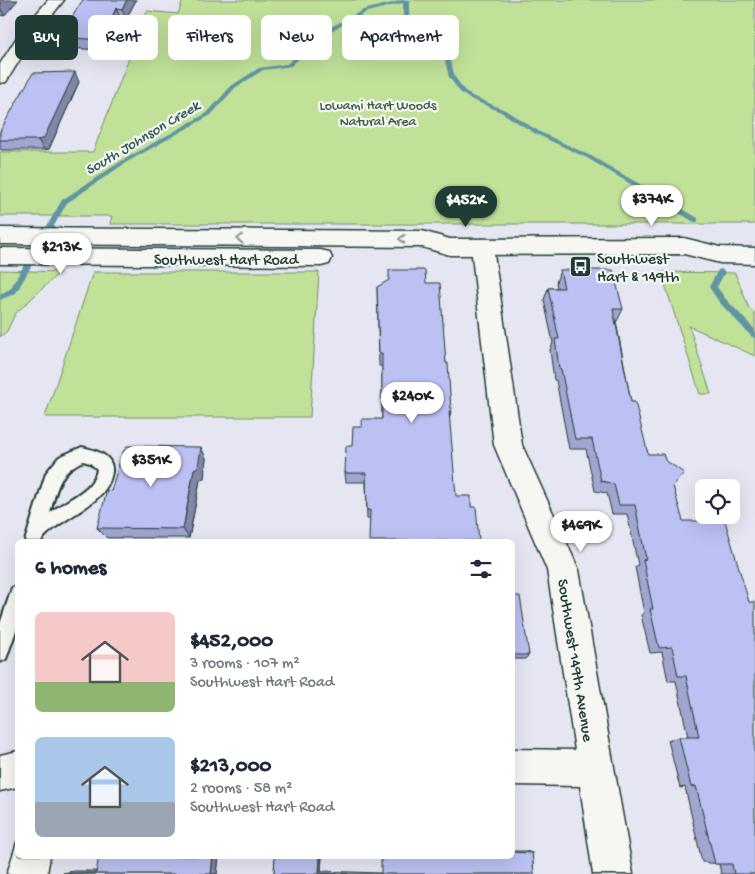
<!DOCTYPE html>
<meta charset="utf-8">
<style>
:root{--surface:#fff;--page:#f6f6f7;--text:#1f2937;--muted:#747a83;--accent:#1f3d34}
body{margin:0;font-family:"Gochi Hand",sans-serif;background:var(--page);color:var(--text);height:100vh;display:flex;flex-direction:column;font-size:19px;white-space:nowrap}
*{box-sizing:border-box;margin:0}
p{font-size:16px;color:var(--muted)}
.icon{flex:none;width:28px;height:28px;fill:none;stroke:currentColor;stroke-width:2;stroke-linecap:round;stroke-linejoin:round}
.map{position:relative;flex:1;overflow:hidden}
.details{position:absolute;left:15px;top:539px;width:500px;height:320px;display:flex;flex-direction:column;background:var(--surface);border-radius:8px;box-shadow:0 5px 20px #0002}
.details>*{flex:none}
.hud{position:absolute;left:15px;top:15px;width:500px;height:45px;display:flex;gap:10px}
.fabs{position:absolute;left:695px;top:479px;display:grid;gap:10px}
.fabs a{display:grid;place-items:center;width:45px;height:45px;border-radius:8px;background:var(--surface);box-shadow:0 5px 20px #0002;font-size:25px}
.price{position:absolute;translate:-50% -42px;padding:0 11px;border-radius:18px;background:#fff;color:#222;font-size:16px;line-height:32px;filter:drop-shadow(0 1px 2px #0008)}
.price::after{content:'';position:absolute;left:50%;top:30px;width:15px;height:11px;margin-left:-8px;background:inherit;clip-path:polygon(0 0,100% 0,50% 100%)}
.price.on{background:var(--accent);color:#fff}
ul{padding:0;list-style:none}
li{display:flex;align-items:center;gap:15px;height:125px;padding:0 20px}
li span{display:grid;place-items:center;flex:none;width:140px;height:100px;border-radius:8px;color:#555}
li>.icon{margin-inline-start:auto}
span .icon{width:60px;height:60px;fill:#fffc;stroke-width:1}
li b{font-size:21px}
h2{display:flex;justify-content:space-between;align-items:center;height:60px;padding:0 20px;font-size:21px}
.tag{padding:0 18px;border-radius:8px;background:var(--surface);box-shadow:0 5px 20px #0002;font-size:18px;line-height:45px}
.tag.on{background:var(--accent);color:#fff}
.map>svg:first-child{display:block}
.green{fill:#c1e199;stroke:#708f66}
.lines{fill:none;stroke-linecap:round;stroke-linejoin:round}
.stream{fill:#6096a4;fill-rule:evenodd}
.lane-casing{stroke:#1f3d34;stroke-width:4}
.street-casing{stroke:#1f3d34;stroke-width:3}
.secondary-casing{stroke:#1f3d34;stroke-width:3}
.lane{fill:#f6f6f2;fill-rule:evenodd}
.street{fill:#f6f6f2;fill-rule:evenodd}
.secondary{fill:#f6f6f2;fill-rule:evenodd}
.wall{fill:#a2a5d0;stroke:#1f3d34}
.shaded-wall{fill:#8486a9;stroke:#1f3d34}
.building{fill:#bcc0f2;stroke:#1f3d34}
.oneway{stroke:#8a9a93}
.labels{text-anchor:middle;stroke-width:4.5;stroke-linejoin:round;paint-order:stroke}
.far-park-label{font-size:14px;fill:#3f5e48;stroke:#f6f6f2}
.far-water-label{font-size:15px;font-style:italic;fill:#355b59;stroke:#f6f6f2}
.poi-label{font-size:16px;fill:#1f3d34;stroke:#f6f6f2;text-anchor:start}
.street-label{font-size:16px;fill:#1f3d34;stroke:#f6f6f2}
</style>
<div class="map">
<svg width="755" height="874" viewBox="0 0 755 874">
<rect width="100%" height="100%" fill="#e5e6f2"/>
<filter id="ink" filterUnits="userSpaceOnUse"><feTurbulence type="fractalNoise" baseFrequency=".02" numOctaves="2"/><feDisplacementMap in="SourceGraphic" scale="10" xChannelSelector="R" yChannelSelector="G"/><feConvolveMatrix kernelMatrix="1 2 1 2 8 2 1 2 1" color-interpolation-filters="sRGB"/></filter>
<g filter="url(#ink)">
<path class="green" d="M183,0h572v224h-645l2,-8h-112v-64h93l54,-141 31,3z
M0,270l60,2 -45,42 -8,17 -7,6z
M93,272h226l-9,145h-265z
M661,272l74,1 14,35 6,5v43l-66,-30 22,68h-11z"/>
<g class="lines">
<path class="stream" d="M404,0h10l-5,2v23l12,10 25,11 9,31 9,13 8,6 33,14 35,22 51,24 107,62v4h-4l-107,-64 -51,-24 -35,-22 -33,-14 -8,-6 -11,-15 -7,-29 -25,-11 -14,-11v-23l-36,9 -43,23 -33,31 -28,4 -28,18 -24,27 -84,47 -60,41 -51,90 -16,7v-6l10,-5 52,-89 61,-40 84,-47 24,-27 28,-18 28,-4 33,-31 43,-23z
M721,269l4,3 -8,15 8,11 30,32v8l-3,-1 -33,-35 -10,-15 9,-17z"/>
<defs>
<path id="lane" d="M82,447c13,3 32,8 30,25 -5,34 -52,44 -71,69h-16l21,-68 13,-16zM83,461l7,2 7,6c-3,22 -31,30 -47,44 7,-24 8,-41 33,-52z
M18,586v39l-12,34 -6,3v-38l12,-36z"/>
<path id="street" d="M48,0h16l-34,43 -24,39 -6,1v-19l17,-27z
M482,239l8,2 3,6 29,198 57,125 54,304h-40l-13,-88 -68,-1v-36l63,1 -28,-180 -53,-125 -23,-198 3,-6z
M18,751v36l-18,4v-36z
M17,842l1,14h32l-3,18h-40z"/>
<path id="secondary" d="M0,228l422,3 28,8 234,-1 36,9 35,1v16l-35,-1 -36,-9 -234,1 -28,-8 -422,-3z
M0,248l321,2 8,2 3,6 -3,6 -8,2 -321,-2z"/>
</defs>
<use href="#lane" class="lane-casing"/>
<use href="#street" class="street-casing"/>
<use href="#secondary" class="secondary-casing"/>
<use href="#lane" class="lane"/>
<use href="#street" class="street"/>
<use href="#secondary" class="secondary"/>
</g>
<path class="wall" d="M0,0l4,16 -4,-1z
M136,0l-10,19 -6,-1 -14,32 -41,-2 -4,-11 17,-30z
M79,82l-30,67 -5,1h-43l-1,-2v-17z
M560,270l63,39 -6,12h-1l15,81 17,52 25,32 82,388h-34l-2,-10 -17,-2 -17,-75 -5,1 -12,-48 11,-3h9l-12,-56h-8l-6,-29 -12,1 -9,-38 3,-2 -9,-46 3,-2 -11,-51h-15l-5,-21 -12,-2 -9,-42h-17l-13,-69h-2l-4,-30 3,-7 -9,-43 4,-12h9l-1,-5z
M426,283l20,80 5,48 -1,6 -80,102h-3l-1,-37h-20l-1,-9 7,-27 10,-19 20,-8v-53h-3l-2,-79z
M206,458l-2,20 -4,2 -11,58h-82l-10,-10 14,-37z
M512,596l17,59 -4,4h-13z
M512,851h14l6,2 2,21h-260l1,-18h47l-1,15 60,2 131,-17z
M219,856l-2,18h-154v-1l11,-2h23z"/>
<path class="shaded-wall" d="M4,0h14l-14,16 -4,-9v-2z
M127,0h9l-10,19 -4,-10z
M116,8l4,10 -14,32 -4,-10z
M75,72l4,10 -30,67 -5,1 -6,-10 22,-37z
M201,447l5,11 -2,20 -4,2 -11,58 -6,-9 11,-60z
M213,856h6l-2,18h-6z
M320,856h2l-1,15 -2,2z"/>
<path class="building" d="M0,0h4l-4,5z
M83,0h44l-5,9 -6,-1 -14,32 -41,-3 17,-30z
M75,72l-31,66 -6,2h-38v-9l33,-58z
M389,270h36l1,13h14l6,80h2l3,48h-2l7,85h15v11h5l3,34h-110l1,-31h-3l-1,-37h-21l1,-27h6l1,-19h9v-8h20v-65h-3l-2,-67 12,-7z
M560,270h53l10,39h-10l18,93h4l13,52h15l2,6 19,13 -11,13 10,35h42l24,81h6v272h-21l-2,-10h-17l-19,-78 -5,1 -12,-50h20l-13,-61h-8l-6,-29 -13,1 -9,-39h3l-10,-49 3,-1 -11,-54h-16l-5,-21 -13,-3 -9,-42h-17l-14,-70 -2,-1 -4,-29h4l-11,-51h16z
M127,446l74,1 -3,20 -4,2 -11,60 -86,-1 10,-38 4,1 11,-37z
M512,596h8l9,59h-17z
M512,852l20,1 2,21h-153v-18h131z
M99,856h114l-2,18h-148v-1h33z
M275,856h45l-1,17 29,1h-74z"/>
<defs><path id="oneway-chevron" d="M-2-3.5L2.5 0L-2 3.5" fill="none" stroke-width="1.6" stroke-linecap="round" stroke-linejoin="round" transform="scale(1.25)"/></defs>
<g class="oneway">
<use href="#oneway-chevron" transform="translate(240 239) rotate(-180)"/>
<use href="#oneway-chevron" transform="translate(402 239) rotate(-180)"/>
</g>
</g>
<defs>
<symbol id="bus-square" viewBox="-11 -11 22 22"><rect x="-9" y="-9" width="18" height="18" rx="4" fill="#1f3d34" stroke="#f6f6f2"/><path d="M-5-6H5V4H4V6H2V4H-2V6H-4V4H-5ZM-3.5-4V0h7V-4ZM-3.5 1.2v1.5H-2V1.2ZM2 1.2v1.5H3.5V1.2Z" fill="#fff"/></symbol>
</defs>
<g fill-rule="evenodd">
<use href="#bus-square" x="568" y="254" width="25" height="25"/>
</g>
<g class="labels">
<g class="far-park-label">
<text x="378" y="109">Lowami Hart Woods<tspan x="378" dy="16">Natural Area</tspan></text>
</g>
<g class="far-water-label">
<text transform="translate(142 137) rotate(-31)" y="5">South Johnson Creek</text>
</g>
<g class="poi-label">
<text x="597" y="263">Southwest<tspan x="597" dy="18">Hart &amp; 149th</tspan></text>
</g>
<g class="street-label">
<text x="226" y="264">Southwest Hart Road</text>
<text transform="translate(577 660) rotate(81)" y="6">Southwest 149th Avenue</text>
</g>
</g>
</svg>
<div class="fabs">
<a><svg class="icon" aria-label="locate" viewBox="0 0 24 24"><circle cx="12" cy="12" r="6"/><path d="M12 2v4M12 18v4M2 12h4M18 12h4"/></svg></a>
</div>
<b class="price" style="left:652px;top:227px">$374K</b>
<b class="price on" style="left:466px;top:228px">$452K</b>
<b class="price" style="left:61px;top:275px">$213K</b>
<b class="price" style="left:412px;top:424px">$240K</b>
<b class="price" style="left:151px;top:488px">$351K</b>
<b class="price" style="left:581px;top:553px">$469K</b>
<div class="hud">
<a class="tag on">Buy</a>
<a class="tag">Rent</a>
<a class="tag">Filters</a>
<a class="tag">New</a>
<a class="tag">Apartment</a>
</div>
<section class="details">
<h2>6 homes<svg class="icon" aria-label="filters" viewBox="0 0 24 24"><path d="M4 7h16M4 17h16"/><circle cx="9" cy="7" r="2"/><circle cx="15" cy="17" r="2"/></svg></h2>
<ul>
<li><span style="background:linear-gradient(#f6c9c9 70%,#8fb573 0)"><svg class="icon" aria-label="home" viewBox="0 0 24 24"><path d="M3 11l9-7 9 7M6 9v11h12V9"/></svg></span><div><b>$452,000</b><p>3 rooms · 107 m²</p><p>Southwest Hart Road</p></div></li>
<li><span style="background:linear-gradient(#a9c7e8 65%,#9aa5b1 0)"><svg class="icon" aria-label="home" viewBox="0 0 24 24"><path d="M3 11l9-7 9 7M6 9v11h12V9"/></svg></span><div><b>$213,000</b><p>2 rooms · 58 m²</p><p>Southwest Hart Road</p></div></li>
</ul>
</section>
</div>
